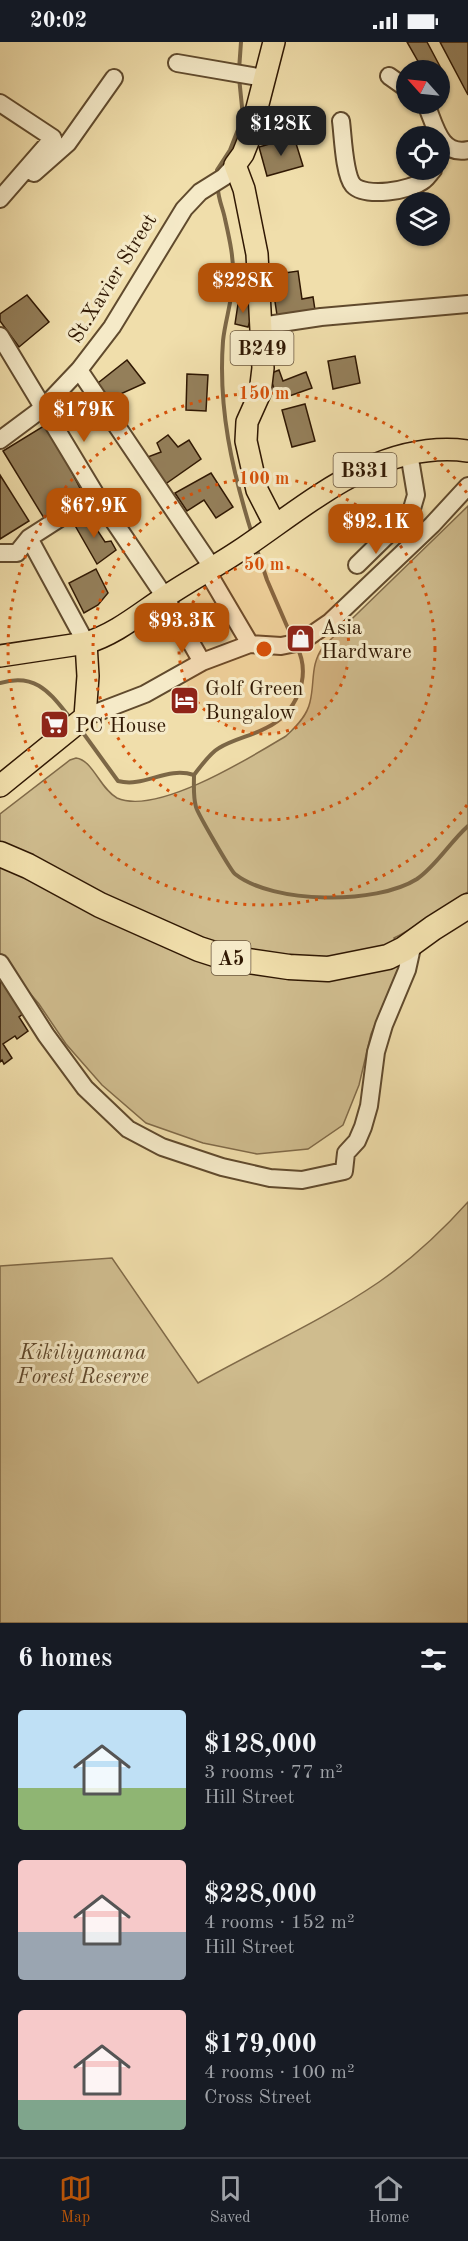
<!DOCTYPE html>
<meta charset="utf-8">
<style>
:root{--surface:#171b24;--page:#242831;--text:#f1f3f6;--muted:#9ea1a6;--line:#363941;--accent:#b45309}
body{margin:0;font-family:"Old Standard TT",serif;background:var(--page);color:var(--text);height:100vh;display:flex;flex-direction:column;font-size:22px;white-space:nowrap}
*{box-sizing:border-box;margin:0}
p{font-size:20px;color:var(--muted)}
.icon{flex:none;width:33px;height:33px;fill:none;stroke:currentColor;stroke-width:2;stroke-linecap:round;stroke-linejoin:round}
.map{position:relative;height:1581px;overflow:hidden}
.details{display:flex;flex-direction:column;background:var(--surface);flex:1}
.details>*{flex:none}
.needle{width:39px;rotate:297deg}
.buttons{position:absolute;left:396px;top:18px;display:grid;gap:12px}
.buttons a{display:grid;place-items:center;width:54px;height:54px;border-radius:50%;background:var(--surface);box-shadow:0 2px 4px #0004;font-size:30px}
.price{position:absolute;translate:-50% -51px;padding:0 14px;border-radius:12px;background:var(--accent);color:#fff;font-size:20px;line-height:39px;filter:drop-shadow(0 2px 3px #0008)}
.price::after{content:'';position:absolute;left:50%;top:36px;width:18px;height:14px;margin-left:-9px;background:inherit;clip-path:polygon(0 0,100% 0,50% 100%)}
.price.current{background:#222;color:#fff}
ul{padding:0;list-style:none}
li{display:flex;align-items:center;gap:18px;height:150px;padding:0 18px}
li span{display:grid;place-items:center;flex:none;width:168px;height:120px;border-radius:6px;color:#555}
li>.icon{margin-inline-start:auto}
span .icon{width:72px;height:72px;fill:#fffc;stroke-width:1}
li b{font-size:26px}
h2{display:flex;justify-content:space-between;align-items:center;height:72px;padding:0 18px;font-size:26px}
.status{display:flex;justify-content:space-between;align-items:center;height:42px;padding:0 30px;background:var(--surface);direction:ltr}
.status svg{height:16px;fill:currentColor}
.tab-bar{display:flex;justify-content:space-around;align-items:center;height:84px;border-top:2px solid var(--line);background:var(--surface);font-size:16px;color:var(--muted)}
.tab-bar a{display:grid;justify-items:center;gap:3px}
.tab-bar .current{color:var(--accent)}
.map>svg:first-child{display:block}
.green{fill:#cfbc8e;stroke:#806a48;stroke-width:1.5}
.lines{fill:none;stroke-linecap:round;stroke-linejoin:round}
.stream{stroke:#7c6746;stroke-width:4}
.building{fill:#947f5a;stroke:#301803;stroke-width:1.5}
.minor-casing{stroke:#604a2d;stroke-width:20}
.major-casing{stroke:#301803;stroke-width:24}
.highway-casing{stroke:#301803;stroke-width:27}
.minor{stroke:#f5eac8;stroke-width:16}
.major{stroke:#f0deab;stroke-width:21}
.highway{stroke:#f0deab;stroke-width:24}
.ring{fill:none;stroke:#d6520b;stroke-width:3;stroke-dasharray:3 6}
.labels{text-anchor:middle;stroke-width:6;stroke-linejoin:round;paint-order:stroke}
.shield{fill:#f5eac8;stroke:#6b573e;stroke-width:1.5}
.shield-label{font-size:20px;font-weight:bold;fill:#301803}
.street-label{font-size:21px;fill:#301803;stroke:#f5eac8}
.poi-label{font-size:21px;fill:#301803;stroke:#f5eac8;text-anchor:start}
.park-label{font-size:21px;font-style:italic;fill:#60492d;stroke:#f5eac8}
.centre{fill:#d6520b;stroke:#f5eac8;stroke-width:3}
.ring-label{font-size:18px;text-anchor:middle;font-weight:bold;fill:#d6520b;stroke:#f5eac8;stroke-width:6;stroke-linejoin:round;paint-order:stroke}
</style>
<div class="status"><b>20:02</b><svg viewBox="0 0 49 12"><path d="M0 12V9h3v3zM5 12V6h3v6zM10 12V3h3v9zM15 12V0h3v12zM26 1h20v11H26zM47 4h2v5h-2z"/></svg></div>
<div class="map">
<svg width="468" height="1581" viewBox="0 0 468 1581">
<rect width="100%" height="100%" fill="#f0deab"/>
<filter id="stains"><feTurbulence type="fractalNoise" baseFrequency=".00333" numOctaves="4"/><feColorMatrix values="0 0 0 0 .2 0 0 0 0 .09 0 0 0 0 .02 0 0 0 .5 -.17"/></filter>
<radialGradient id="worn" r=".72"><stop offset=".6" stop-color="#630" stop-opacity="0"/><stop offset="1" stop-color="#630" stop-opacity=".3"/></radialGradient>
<path class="green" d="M468,464v386c-25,14 -48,33 -74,46l7,24 -30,72 -12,51 -16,40 -35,24 -51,5 -54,-11 -57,-20 -44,-38 -36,-41 -27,-40 -39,-46v-144l70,-54 6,-2c17,2 24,31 41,40 40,18 134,-41 169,-62 10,-9 21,-20 24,-34 5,-20 0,-37 13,-55z
M468,1160v421h-468v-357l112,-8 86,125c60,-34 124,-62 181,-101 33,-23 63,-51 89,-80z"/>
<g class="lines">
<path class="stream" d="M239,28l2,-28
M218,132l-1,-4 13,-20 13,-33 -4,-40
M218,146c0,11 5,20 7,31 4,18 9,39 8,58 0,22 -8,43 -10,64 -5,67 9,129 29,193
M256,505l11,33 26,60
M0,641c38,-11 51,12 72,37
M81,688l37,51c27,7 48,-15 76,-6
M194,733c7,-9 16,-22 25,-27 15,-9 32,-12 47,-20 30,-14 46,-51 31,-81
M194,733c0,10 -1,22 2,32 2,7 35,64 39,67 38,30 141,31 182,5 19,-13 33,-37 51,-53"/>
</g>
<path class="building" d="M407,0h20l16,30 -3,3v-5h-17z
M440,0h28v53z
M294,95l9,29 -36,10 -8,-29z
M298,229l4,28 11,-2 2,13 -38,5 -6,-40z
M27,253l22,27 -30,25 -19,-26v-7z
M250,259v20l-2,6 -13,-3 3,-20z
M355,314l5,27 -27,6 -5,-28z
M127,318l18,23 -40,18 -7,-18z
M279,328l4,11 23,-9 6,16 -34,12 -9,-26z
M187,332l21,1 -2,36 -20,-1z
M305,362l10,37 -23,6 -10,-37z
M47,382l37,72 -37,27 -44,-72z
M168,393l10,12 11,-7 12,19 -37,26 -19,-27 16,-6 -4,-9z
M211,431l22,34 -17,11 -12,-18 -17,11 -12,-18z
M0,433l29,46 -29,18z
M86,471l19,29 6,-1 5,9 -19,14 -24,-42z
M96,527l12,24 -10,12 -14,8 -15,-30z
M0,936l24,35 -5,4 9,14 -11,8 -2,-3 -12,8 9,14 -8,6 -2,-4 -2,2z"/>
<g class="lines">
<defs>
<path id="minor" d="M177,21l87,15
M389,34l17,12
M0,61l53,35 -53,61
M426,62c9,21 14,52 42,46
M341,79c2,15 3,53 12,64 12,13 58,6 71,-5 4,-3 6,-7 9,-10
M34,131l34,-30 46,-65
M261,284l60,-9 147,-13
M0,294l96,159 69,102 37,65
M79,328l133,197
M0,398l43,-32 36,-38 33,-43 72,-118 16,-17 24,-15 11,-12
M29,496l57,105
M0,511h17l12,-15 67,-43
M357,523l54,-53 5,-17 -7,-42
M207,529l43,73
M85,675l60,-23 57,-32 48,-18 31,2 20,-4 29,-20 102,-97 36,-39
M0,921l46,72 39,53 43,41 34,18 60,20 48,11 32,2 42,-9 2,-18 11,-12 6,-14 6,-21 7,-54 8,-27 23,-55 6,-27"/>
<path id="major" d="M274,0l-25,97 -6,15 -8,11 9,24 13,65 6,114 -3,25 -13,29 -1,19 11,49 18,35
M0,614l86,-13c30,-9 53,-29 79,-46 24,-16 50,-30 74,-46 69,-46 139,-112 229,-100
M0,744l85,-69 3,-41 -2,-33"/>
<path id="highway" d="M0,812l28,12 72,39 99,44 28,9 62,9 39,2 60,-12 16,-8 29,-21 35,-22"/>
</defs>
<use href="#minor" class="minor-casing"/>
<use href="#major" class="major-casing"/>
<use href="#highway" class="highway-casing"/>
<use href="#minor" class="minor"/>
<use href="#major" class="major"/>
<use href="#highway" class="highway"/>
</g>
<circle cx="264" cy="607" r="85" fill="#d6520b" fill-opacity=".12"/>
<g class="ring">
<circle cx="264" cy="607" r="85"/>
<circle cx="264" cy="607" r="171"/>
<path d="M467 763A256 256 0 1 1 467 451"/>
</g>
<defs>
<symbol id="shop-square" viewBox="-11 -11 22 22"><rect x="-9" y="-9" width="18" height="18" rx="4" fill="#8f2418" stroke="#f5eac8"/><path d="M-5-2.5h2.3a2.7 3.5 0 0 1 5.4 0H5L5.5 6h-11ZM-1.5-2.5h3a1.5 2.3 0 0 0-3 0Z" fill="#fff"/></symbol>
<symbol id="hotel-square" viewBox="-11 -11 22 22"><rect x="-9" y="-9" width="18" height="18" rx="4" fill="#8f2418" stroke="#f5eac8"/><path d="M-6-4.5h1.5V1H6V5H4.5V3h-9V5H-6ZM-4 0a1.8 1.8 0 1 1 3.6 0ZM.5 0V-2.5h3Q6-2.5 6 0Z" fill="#fff"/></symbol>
<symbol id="supermarket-square" viewBox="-11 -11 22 22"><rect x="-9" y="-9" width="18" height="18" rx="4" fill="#8f2418" stroke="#f5eac8"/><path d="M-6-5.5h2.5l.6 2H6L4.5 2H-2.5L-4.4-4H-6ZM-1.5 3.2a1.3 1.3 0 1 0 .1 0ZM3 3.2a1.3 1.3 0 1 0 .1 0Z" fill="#fff"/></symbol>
</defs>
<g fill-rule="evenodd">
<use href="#shop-square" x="284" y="580" width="33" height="33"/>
<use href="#hotel-square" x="168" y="642" width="33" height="33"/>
<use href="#supermarket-square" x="38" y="666" width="33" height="33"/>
</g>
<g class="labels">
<g class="shield">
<rect x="230.5" y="289" width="63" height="34" rx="4.5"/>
<rect x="333.5" y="411" width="63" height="34" rx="4.5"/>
<rect x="211.5" y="899" width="39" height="34" rx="4.5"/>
</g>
<g class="shield-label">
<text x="262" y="313">B249</text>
<text x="365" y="435">B331</text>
<text x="231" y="923">A5</text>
</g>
<g class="street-label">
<text transform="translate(112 236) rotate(-58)" y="7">St.Xavier Street</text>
</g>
<g class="poi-label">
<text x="321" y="592">Asia<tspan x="321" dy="24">Hardware</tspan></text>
<text x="205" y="653">Golf Green<tspan x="205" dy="24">Bungalow</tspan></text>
<text x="75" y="690">PC House</text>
</g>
<g class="park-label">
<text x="83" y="1317">Kikiliyamana<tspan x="83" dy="24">Forest Reserve</tspan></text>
</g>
</g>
<circle cx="264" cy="607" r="9" class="centre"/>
<g class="ring-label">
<text x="264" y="357">150 m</text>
<text x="264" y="442">100 m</text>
<text x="264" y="528">50 m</text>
</g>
<rect width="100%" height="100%" filter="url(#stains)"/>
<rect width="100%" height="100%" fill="url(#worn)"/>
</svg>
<div class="buttons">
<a><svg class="needle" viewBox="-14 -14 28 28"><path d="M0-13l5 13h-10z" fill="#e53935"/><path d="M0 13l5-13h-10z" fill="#9ea1a6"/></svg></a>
<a><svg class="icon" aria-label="locate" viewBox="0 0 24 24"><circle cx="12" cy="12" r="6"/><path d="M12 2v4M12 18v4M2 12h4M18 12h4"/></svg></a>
<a><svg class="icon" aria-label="layers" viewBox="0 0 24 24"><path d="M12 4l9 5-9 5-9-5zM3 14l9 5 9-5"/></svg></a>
</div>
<b class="price current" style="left:281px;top:115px">$128K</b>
<b class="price" style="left:243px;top:272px">$228K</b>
<b class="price" style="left:84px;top:401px">$179K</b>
<b class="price" style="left:94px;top:497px">$67.9K</b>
<b class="price" style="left:376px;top:513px">$92.1K</b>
<b class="price" style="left:182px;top:612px">$93.3K</b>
</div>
<section class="details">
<h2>6 homes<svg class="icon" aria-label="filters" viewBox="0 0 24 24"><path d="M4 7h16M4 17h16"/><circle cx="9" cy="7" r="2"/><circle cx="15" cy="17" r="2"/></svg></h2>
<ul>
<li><span style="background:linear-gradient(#bfe0f5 65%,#8fb573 0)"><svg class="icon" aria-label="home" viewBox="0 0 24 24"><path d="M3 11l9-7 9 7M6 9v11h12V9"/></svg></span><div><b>$128,000</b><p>3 rooms · 77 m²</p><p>Hill Street</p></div></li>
<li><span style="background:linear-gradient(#f6c9c9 60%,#9aa5b1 0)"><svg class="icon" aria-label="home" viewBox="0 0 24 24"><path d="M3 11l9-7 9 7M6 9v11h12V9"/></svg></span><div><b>$228,000</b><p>4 rooms · 152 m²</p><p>Hill Street</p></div></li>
<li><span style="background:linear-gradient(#f6c9c9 75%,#7fa58c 0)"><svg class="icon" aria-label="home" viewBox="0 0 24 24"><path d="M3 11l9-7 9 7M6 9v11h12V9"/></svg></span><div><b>$179,000</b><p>4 rooms · 100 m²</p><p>Cross Street</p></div></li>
</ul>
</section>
<nav class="tab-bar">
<a class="current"><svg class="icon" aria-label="map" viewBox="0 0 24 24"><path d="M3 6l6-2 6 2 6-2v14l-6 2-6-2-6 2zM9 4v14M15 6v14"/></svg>Map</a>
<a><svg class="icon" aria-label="saved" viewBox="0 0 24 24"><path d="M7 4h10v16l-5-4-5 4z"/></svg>Saved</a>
<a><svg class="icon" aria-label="home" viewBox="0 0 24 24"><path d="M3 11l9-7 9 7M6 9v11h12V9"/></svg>Home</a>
</nav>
